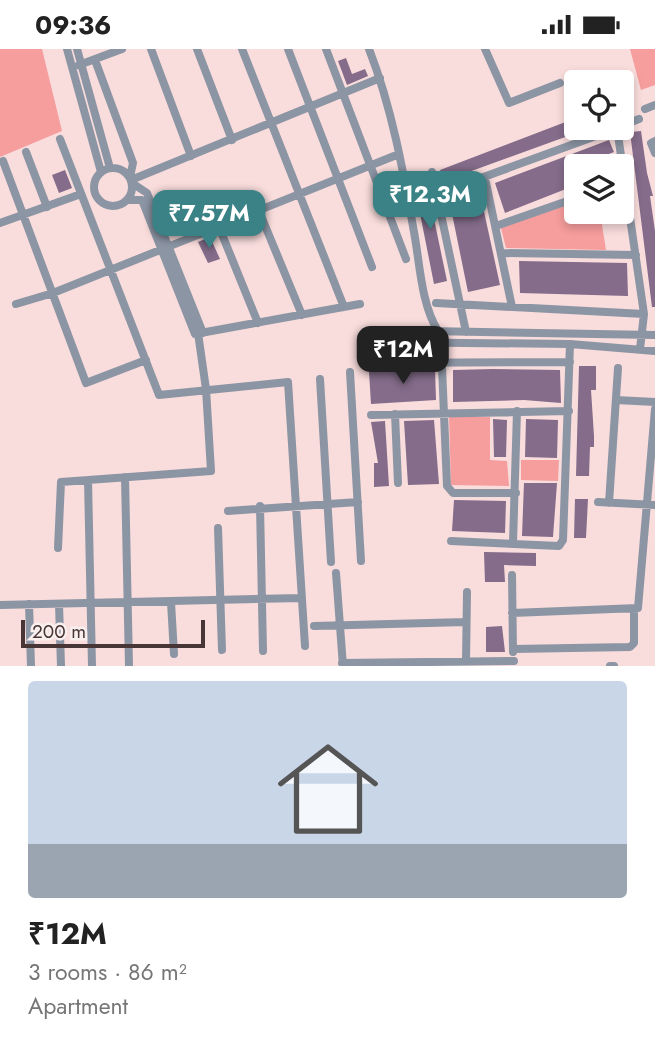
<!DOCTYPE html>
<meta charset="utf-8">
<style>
:root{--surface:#fff;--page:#f6f6f6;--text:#222;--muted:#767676;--line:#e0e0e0;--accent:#3a8285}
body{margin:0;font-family:Jost,sans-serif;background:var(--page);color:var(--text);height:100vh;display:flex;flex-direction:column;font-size:26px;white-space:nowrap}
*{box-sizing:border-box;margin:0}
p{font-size:23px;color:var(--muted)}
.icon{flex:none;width:38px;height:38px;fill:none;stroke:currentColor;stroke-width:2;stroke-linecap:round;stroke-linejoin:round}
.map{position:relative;height:617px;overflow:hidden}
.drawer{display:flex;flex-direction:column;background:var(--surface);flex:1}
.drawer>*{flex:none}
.controls{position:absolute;left:564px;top:21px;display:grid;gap:14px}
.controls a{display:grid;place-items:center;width:70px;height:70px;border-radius:7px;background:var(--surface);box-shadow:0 4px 10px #0003;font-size:35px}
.scale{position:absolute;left:21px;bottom:18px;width:184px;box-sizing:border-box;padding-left:7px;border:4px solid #483535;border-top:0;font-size:19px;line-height:24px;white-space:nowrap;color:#483535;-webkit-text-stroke:5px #f9efef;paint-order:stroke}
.price{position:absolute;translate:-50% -60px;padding:0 16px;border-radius:14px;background:var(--accent);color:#fff;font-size:23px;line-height:46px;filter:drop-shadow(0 2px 4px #0008)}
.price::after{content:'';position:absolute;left:50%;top:42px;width:21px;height:16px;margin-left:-10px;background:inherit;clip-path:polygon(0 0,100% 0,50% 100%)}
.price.active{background:#222;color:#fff}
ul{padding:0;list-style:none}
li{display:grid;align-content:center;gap:14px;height:371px;padding:0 28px}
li+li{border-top:2px solid var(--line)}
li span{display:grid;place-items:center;height:217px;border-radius:7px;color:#555}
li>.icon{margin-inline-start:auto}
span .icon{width:126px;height:126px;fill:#fffc;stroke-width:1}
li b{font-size:30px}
.status{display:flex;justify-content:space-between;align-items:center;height:49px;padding:0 35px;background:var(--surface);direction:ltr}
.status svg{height:19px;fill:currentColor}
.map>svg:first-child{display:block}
.green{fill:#f69d9d}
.building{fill:#846c8a}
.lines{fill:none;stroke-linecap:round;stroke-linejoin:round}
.minor{stroke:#8c95a4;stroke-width:8}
</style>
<div class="status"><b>09:36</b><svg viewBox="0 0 49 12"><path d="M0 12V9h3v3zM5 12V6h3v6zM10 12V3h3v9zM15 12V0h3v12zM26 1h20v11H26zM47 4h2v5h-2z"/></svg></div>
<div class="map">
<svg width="655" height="617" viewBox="0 0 655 617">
<rect width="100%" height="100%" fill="#f9dcdc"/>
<path class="green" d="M0,0h42l20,82 -62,26z
M630,0h25v36l-14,5z
M576,153v10h24l6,38 -100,-2 -5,-20z
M449,367l41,1v43l17,1 2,25 -58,-1z
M521,411h38l-1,21 -37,-1z"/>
<path class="building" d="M346,9l6,16 13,-5 3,7 -21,9 -9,-24z
M576,69v10h14l-146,53 -4,-11z
M641,82l6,42 6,23h-3l5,35v76h-3l-22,-175z
M609,91l5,12 -13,5 3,9h-10l-3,-5 -16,6 1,25 -5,-5 -66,26 -10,-30z
M65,121l7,18 -13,5 -7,-18z
M425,127l22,105 -13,3 -21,-106z
M477,145l3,14 3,-1 17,78 -32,7 -19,-93z
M210,188l10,22 -12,4 -10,-21z
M519,212l108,2 1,33 -108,-3z
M579,317h17v24h-5l3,46v11h-4l-1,29h-13z
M435,320l1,31 -65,4 -2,-32z
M493,320l67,1 1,33 -37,-3 -71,2v-32z
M493,370l14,1 -1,37h-12z
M526,370l32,1 -1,38 -32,-1z
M434,371l5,64 -31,1 -4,-64z
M385,372l4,65 -15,1v-24h4l-7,-41z
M524,434h33l-4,54 -31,-1z
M575,450h13l-2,39h-12z
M454,451l52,1 -1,32 -53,-2z
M484,503l52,1v13l-32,-1 1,17h-20z
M502,577l3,26h-19v-25z"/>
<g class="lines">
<path class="minor" d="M67,0l34,123
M77,0l33,119
M151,0l40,107
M197,0l35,91
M242,0l102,258
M288,0l84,218
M326,0l80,210
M369,0c23,59 34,121 45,183 6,32 7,72 24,99
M485,0l24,54 51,-20
M95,11l38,103 -3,14
M79,16l43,-16
M645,60l10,-4
M621,77l18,-7
M617,79l27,186 -4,35
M60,90l99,256 129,-13 17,264
M655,92l-4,2 4,10
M26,103l21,55
M3,112l83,222 60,-23
M94 138a19 19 0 1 1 38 0a19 19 0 1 1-38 0Z
M432,123l34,160
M485,129l27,129
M131,131l249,-102
M132,134l15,10 56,140
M437,145l181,-66
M127,151h15l53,134 165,-30
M259,162l43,104
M0,174l81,-29
M496,177l80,-28
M219,178l39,96
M501,204l135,2
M436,254l208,11
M16,255l37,-11 346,-139
M373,281l282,5
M375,293l195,2 85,7
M441,294l6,143 6,7h63
M367,314l203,-1
M350,323l11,189
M320,330l11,183
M616,351l39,2
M395,365l3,69
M371,366l198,-4
M125,428l4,189
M88,431l4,186
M598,453l57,3
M609,454l9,-135
M260,457l3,145
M228,462l130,-9
M218,479l4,122
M451,492l108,5 4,-6 7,-196
M513,494l4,-132
M58,499l3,-66 150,-11 -5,-82 -8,-56
M336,524l7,93
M512,526l1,77
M171,553l3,52
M29,555l2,62
M59,555l2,62
M0,556l301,-7
M512,564l126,-5 17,-199
M314,577l152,-4
M513,600l117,-2 4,-4v-33
M466,612l1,-69
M342,614l172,-2
M610,617h4"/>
</g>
</svg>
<div class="controls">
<a><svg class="icon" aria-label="locate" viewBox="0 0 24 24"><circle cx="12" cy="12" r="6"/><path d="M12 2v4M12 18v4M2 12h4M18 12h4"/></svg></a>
<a><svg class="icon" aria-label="layers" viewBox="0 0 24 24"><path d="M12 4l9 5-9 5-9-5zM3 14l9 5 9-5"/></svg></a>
</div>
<div class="scale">200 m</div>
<b class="price" style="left:430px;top:182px">₹12.3M</b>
<b class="price" style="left:209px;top:201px">₹7.57M</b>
<b class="price active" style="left:403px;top:337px">₹12M</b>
</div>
<section class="drawer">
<ul>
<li><span style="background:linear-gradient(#c9d6e8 75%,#9aa5b1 0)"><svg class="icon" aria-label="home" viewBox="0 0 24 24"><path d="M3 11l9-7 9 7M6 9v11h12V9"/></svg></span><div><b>₹12M</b><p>3 rooms · 86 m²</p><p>Apartment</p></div></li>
</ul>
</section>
